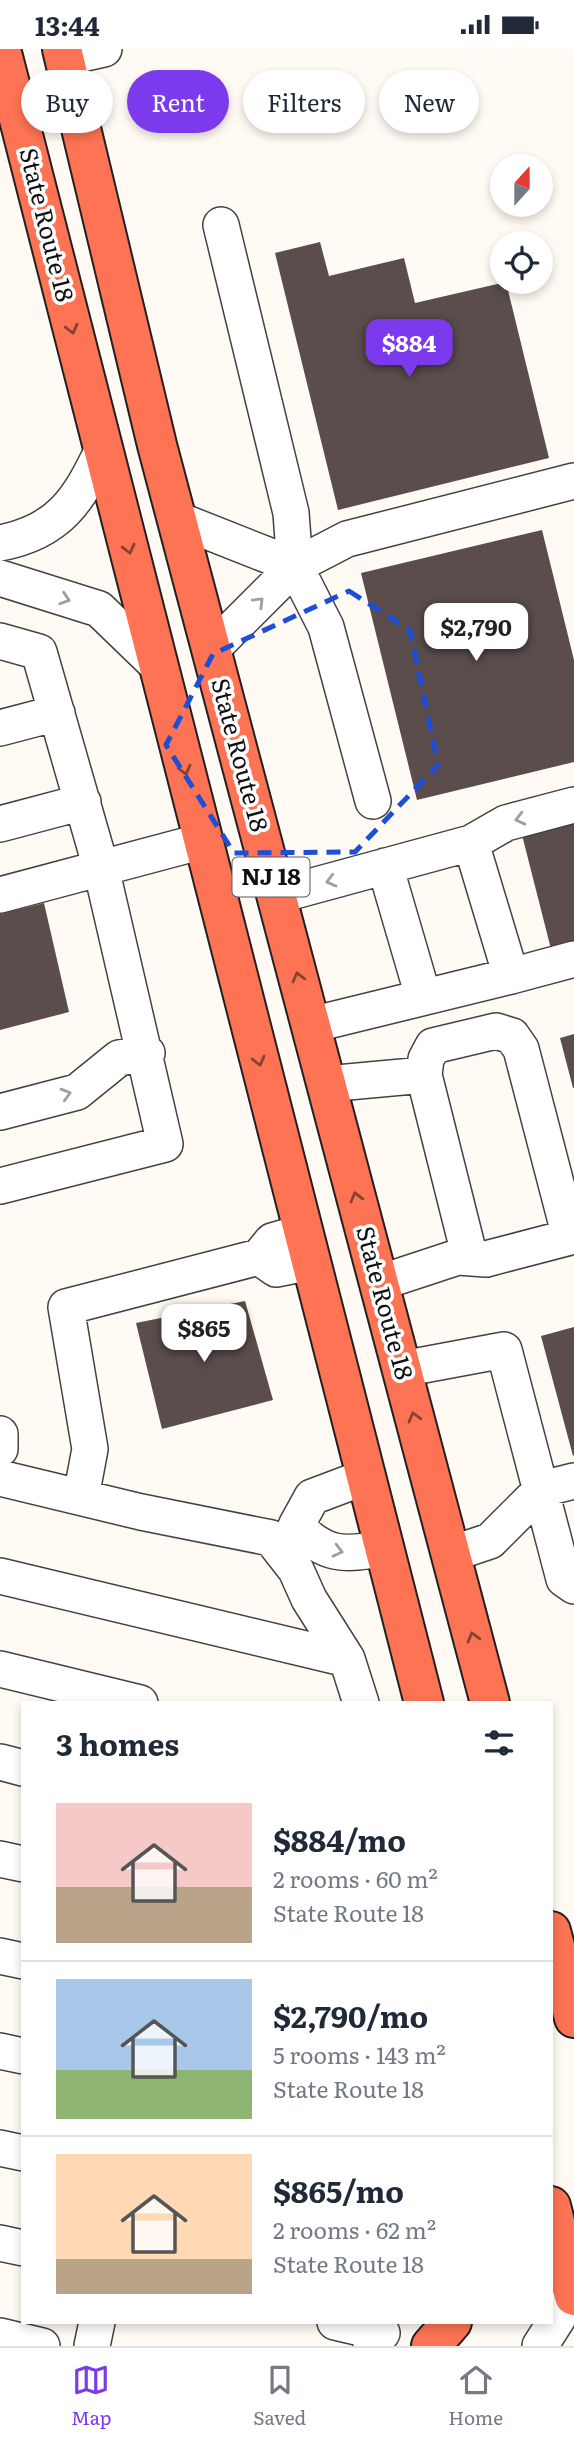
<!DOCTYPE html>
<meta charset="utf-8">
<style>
:root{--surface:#fff;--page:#f6f6f7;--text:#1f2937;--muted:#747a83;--line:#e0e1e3;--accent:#7c3aed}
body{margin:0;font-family:Literata,serif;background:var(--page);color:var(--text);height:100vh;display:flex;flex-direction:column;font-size:26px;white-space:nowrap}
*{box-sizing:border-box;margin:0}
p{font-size:23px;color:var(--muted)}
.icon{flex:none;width:38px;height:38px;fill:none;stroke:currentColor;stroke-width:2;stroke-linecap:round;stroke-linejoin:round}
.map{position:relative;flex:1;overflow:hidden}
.drawer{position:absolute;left:21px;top:1652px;width:532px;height:623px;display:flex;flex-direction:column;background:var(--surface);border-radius:0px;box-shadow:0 4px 10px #0003}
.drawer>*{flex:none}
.guide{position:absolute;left:21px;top:21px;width:532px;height:63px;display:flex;gap:14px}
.needle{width:46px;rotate:21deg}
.tools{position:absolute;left:490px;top:105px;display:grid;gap:14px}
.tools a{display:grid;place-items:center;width:63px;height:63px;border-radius:50%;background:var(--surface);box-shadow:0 4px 10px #0003;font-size:35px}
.price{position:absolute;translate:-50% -60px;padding:0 16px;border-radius:14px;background:#fff;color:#222;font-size:23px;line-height:46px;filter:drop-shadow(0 2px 4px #0008)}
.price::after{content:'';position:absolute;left:50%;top:42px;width:21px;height:16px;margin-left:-10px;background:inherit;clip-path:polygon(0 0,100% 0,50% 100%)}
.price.active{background:var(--accent);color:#fff}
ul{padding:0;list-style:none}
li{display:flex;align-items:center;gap:21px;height:175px;padding:0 35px}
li+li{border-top:2px solid var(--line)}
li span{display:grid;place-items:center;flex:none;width:196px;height:140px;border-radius:0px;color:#555}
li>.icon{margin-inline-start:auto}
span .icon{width:84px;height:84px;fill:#fffc;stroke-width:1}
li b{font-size:30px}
h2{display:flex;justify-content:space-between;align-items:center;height:84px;padding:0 35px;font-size:30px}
.chip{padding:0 24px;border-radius:32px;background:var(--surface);box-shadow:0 4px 10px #0003;font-size:24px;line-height:63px}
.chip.active{background:var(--accent);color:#fff}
.status{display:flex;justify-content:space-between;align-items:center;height:49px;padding:0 35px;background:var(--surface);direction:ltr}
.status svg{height:19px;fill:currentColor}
.menu{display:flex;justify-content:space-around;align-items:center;height:98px;border-top:2px solid var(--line);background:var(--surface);font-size:19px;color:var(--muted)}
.menu a{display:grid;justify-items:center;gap:4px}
.menu .active{color:var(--accent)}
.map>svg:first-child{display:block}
.building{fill:#5a4d4c}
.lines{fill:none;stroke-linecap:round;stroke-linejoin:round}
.minor-casing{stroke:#434343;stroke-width:38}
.highway-casing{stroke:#212121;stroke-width:42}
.minor{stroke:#fff;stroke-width:35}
.highway{stroke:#fd7353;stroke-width:38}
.oneway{stroke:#864232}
.oneway2{stroke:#9f9f9f}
.marked{fill:none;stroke:#1d4ed8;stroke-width:5;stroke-dasharray:14 9;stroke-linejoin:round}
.labels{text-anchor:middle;stroke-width:7;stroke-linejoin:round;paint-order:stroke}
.shield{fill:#fff;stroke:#585858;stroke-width:2}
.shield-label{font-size:23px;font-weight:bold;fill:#101010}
.street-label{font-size:24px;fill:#101010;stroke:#fff}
</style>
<div class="status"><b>13:44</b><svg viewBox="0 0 49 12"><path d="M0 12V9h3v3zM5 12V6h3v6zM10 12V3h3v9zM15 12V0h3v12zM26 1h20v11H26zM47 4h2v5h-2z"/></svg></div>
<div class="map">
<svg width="574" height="2297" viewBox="0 0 574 2297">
<rect width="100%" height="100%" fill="#fffaf3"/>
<path class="building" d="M320,193l9,34 75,-18 11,45 91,-21 43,176 -211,52 -63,-257z
M542,481l32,130v102l-157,38 -56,-227z
M574,773v126l-22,5 -30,-118z
M44,854l25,109 -69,18v-116z
M574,985v54h-1l-13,-50z
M245,1252l28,99 -111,29 -26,-106z
M574,1278v128l-1,1 -32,-120z"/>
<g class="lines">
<defs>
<path id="minor" d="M64,9l40,-9
M221,176l70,288 4,53 31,61 47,174
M176,470l119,47 -84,84
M0,494c59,-11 79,-43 103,-94
M295,517l52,-27 227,-58
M0,529l99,31 60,58
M0,592l39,11 62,216 64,276 -165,42
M0,679l57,-15
M0,775l83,-22
M471,794l35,-20 68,-18
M385,817l38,130
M0,846l203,-54
M276,847l195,-53 40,133 -200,49
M511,927l63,-17
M326,1035l98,-9
M0,1063l77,-20 42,-34 28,-5
M303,1183l-31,9 -13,16 17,12 35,-7
M470,1209l-46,-183 2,-16 7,-13 63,-15 16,5 9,13 49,188
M379,1234l79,-26 28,2 88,-23
M402,1320l102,-19 60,229 10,7
M0,1385v15
M365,1428l-53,20 -16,29c29,30 48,30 87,22
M0,1429l141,34 130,26 25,32 13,29 38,60 14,44
M81,1448l9,-48 -24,-142 193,-50
M451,1505l39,-13 52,-52 32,-8
M0,1527l347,83
M0,1620l140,34
M0,1713l23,6
M0,1810l23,5
M0,1907l23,5
M0,2002l23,5
M0,2099l23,5
M0,2194l23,5
M335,2273l47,11 -11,13
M0,2287l42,10
M92,2297l5,-24
M540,2297l33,-52"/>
<path id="highway" d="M1,0l423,1654
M62,0l95,396 333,1258
M551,1882l23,87
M551,2157l23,90
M431,2297l21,-24"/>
</defs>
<use href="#minor" class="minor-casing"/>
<use href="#highway" class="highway-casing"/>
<use href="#minor" class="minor"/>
<use href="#highway" class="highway"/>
</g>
<defs><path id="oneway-chevron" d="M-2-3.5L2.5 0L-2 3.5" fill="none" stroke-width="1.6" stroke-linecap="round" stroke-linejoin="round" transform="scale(1.75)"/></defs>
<g class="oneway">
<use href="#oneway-chevron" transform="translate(72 280) rotate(76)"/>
<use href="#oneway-chevron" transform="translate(129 500) rotate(76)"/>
<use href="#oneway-chevron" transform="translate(185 721) rotate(76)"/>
<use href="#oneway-chevron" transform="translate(298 928) rotate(-105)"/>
<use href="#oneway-chevron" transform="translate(259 1012) rotate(76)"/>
<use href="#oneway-chevron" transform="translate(356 1148) rotate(-105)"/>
<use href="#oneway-chevron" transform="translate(414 1368) rotate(-105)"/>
<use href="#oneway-chevron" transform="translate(473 1588) rotate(-105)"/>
</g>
<g class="oneway2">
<use href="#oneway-chevron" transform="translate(65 550) rotate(18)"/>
<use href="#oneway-chevron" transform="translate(259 553) rotate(-45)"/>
<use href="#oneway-chevron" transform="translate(520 770) rotate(166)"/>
<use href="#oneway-chevron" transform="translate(331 832) rotate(165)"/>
<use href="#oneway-chevron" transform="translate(66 1045) rotate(-16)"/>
<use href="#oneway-chevron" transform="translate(338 1502) rotate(14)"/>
</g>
<path class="marked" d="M349,542l61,39 28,135 -83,87 -121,1 -68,-108 47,-91z"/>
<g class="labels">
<rect class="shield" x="232.5" y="808.5" width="77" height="39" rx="5"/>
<g class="shield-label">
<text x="271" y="836">NJ 18</text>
</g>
<g class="street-label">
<text transform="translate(46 176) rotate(76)" y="8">State Route 18</text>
<text transform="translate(239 706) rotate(75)" y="8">State Route 18</text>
<text transform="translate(384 1254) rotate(75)" y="8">State Route 18</text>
</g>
</g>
</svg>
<div class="tools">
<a><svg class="needle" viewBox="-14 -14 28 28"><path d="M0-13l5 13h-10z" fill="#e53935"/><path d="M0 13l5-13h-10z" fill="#747a83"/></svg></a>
<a><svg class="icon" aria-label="locate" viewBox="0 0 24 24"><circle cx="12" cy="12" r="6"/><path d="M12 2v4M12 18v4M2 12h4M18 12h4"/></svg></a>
</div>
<b class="price active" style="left:409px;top:330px">$884</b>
<b class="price" style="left:476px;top:614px">$2,790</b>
<b class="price" style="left:204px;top:1315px">$865</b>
<div class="guide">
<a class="chip">Buy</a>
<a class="chip active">Rent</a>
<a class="chip">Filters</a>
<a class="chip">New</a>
</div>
<section class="drawer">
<h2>3 homes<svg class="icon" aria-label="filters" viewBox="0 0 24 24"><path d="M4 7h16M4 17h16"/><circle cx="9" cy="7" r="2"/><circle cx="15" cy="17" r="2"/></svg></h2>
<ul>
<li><span style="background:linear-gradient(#f6c9c9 60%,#b9a48a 0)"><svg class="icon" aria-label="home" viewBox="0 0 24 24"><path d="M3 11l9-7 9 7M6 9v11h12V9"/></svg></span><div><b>$884/mo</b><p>2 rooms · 60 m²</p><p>State Route 18</p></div></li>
<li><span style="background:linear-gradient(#a9c7e8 65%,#8fb573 0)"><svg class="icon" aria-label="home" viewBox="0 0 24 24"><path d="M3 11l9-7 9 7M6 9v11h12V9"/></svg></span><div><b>$2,790/mo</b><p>5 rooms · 143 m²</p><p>State Route 18</p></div></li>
<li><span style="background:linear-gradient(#ffd9b3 75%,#b9a48a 0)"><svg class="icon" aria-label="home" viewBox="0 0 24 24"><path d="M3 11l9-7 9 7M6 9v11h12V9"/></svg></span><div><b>$865/mo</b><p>2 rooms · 62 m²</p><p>State Route 18</p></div></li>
</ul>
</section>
</div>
<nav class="menu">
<a class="active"><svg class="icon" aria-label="map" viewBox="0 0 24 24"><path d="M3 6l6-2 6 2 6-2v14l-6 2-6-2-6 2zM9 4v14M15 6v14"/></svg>Map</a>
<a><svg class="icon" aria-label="saved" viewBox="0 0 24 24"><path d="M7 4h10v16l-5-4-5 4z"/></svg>Saved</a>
<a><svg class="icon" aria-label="home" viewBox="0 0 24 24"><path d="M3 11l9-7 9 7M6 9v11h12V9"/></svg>Home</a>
</nav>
